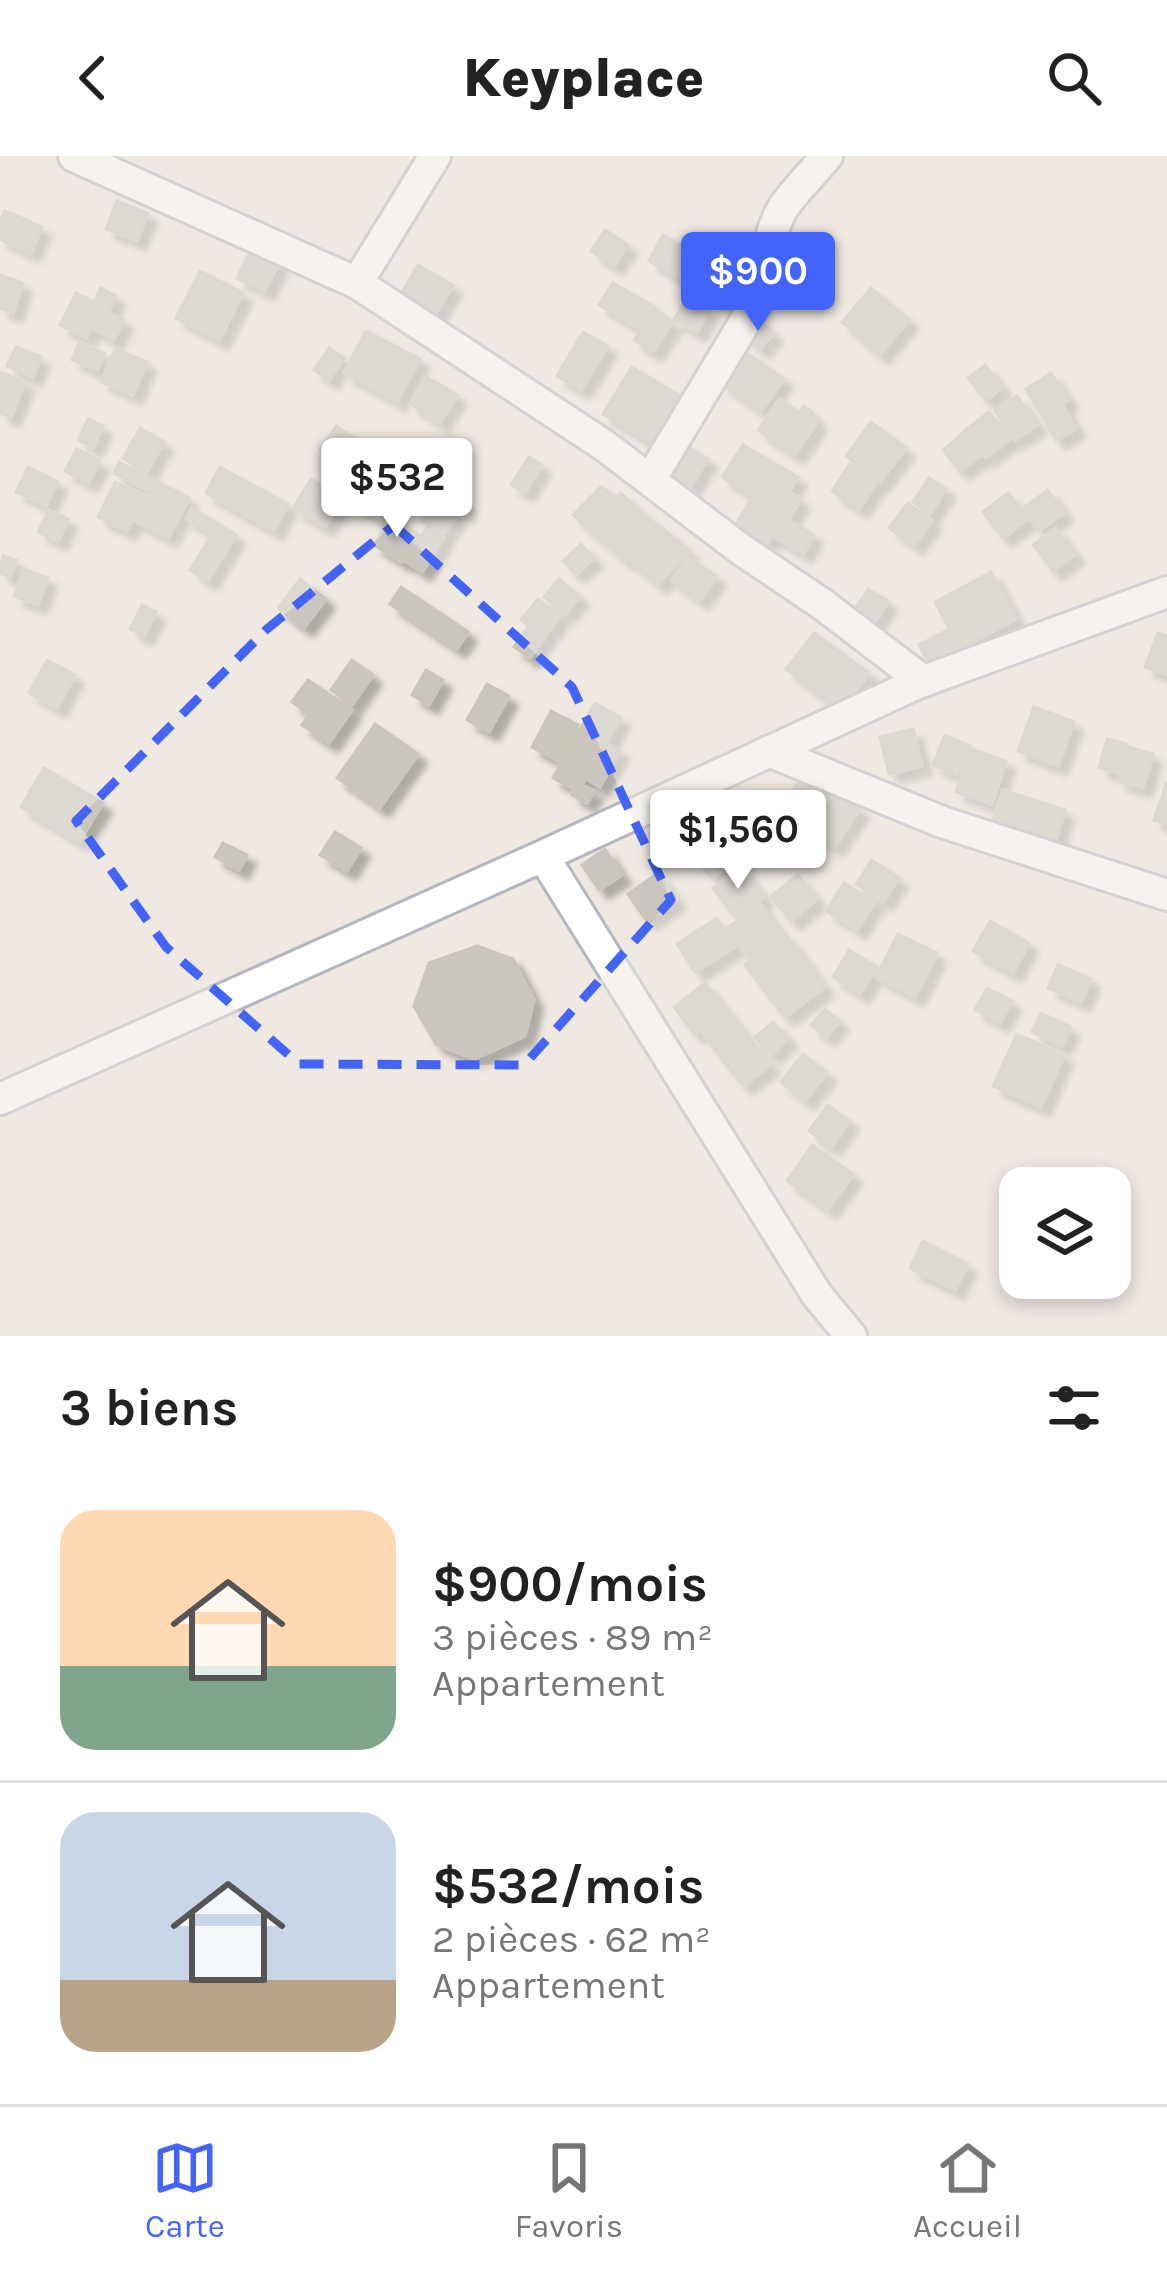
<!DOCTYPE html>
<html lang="fr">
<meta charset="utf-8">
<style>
:root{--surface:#fff;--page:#f6f6f6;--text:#222;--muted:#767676;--line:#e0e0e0;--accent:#4264fb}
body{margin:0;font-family:Karla,sans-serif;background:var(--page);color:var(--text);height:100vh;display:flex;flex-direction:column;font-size:45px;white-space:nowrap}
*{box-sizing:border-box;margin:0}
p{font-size:39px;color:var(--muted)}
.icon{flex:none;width:66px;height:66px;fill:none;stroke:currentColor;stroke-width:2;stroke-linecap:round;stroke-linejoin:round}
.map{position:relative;height:1180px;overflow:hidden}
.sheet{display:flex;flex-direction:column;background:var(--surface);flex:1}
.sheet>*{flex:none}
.buttons{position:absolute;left:999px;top:1011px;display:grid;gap:24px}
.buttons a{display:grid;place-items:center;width:132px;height:132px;border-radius:24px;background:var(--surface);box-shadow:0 6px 18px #0003;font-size:60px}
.price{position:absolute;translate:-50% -102px;padding:0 27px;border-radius:12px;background:#fff;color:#222;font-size:39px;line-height:78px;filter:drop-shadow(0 3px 6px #0008)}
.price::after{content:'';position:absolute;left:50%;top:72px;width:36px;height:27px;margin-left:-18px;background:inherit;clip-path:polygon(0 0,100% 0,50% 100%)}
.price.active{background:var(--accent);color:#fff}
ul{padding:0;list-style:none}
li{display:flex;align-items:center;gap:36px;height:300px;padding:0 60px}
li+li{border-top:3px solid var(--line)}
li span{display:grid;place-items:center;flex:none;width:336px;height:240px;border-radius:36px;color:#555}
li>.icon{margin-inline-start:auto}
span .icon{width:144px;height:144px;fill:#fffc;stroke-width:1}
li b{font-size:51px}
h2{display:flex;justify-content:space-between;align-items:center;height:144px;padding:0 60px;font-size:51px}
header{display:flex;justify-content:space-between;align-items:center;height:156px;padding:0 60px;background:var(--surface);font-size:54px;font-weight:800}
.tab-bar{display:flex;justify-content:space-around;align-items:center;height:168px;border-top:3px solid var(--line);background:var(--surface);font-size:33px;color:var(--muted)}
.tab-bar a{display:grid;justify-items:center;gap:6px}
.tab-bar .active{color:var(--accent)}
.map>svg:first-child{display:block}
.building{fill:#cbc7bf;stroke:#cbc5ba;stroke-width:3;filter:url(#shadow)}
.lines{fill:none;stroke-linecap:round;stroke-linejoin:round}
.minor-casing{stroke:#b4b7c1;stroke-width:36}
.minor{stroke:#fff;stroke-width:30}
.marked{fill:none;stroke:#4264fb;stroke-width:9;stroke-dasharray:24 15;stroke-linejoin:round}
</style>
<header><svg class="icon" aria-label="back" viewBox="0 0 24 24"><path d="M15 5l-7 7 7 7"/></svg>Keyplace<svg class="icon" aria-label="search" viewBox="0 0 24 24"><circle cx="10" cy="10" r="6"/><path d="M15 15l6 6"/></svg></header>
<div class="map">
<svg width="1167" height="1180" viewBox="0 0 1167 1180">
<defs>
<filter id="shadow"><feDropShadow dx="9" dy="9" stdDeviation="3" flood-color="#0004"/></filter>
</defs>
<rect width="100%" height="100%" fill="#efe9e1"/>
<path class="building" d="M117,45l31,12 -11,28 -31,-12z
M5,55l37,16 -11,26 -31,-14v-17z
M605,74l23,15 -14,21 -23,-15z
M663,79l39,22 -14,26 -39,-22z
M251,94l28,13 -14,28 -28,-13z
M418,109l35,20 -19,31 -34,-20z
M724,113l28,18 -15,23 -28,-18z
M200,115l43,22 -24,47 -43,-22z
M0,119l23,8 -10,30 -13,-4z
M613,127l42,24 -14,23 -42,-25z
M101,132l15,8 -8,16 16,8 -10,20 -23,-12 -5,10 -26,-13 16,-32 18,9z
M871,132l38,32 -29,35 -38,-33z
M686,142l23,13 -12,21 -23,-12z
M655,154l18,12 -20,30 -19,-12z
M756,162l18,15 -14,16 -17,-14z
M366,175l54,28 -23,43 -53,-29z
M583,176l25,14 -27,44 -24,-14z
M79,187l25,10 -7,17 -25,-10z
M16,191l25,10 -8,20 -26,-11z
M329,192l15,10 -15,22 -15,-10z
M115,193l32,13 -14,33 -32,-13z
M744,195l40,28 -23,32 -40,-28z
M985,209l17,23 -16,12 -18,-22z
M632,211l58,35 -28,47 -59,-35z
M0,216l25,10 -14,35 -11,-4z
M1051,217l18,27 -26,17 -17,-28z
M427,221l30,18 -17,28 -30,-19z
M1017,240l20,29 -22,15 -20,-29z
M780,243l19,13 5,-6 7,5 6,12 -22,32 -37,-25z
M1063,250l13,23 -20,11 -13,-23z
M989,256l21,27 -24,19 -22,-27z
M88,263l15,7 -10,22 -15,-8z
M871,266l35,26 -26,34 -34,-26z
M336,270l33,22 -5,7 -12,-7 -11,16 -21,-14z
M140,272l24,14 -17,30 -24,-14z
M963,277l18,22 -21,16 -17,-21z
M388,288l30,18 -17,27 -29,-17z
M683,288l25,15 -19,30 -25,-15z
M743,289l27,16 -20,34 -28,-18z
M77,293l23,12 -12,22 -23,-12z
M529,301l13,8 -17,28 -14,-8z
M770,305l28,16 -9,15 12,7 -12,19 -39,-23z
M119,306l70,36 -21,40 -32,-17 15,-29 -37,-19z
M850,308l27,18 -18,27 -27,-18z
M28,311l30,15 -12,24 -30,-14z
M220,311l68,37 -14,27 -68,-38z
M414,318l20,12 -9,16 -20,-11z
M929,322l17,11 -16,25 -17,-12z
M311,323l31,18 -17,30 -32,-19z
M367,323l29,20 -16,23 -29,-21z
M115,326l29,14 -17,35 -29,-14z
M601,331l15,9 -30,31 -13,-12z
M1048,334l16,23 -25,18 -17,-22z
M449,335l19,13 -5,9 -20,-14z
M621,337l36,33 -32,35 -37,-33z
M1008,337l20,26 -25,19 -20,-26z
M434,342l24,15 -14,22 -23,-14z
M751,344l32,19 -15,24 -32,-19z
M908,347l24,18 -18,25 -25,-18z
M192,352l44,27 -28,46 -18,-11 22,-36 -26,-15z
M49,354l19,9 -10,22 -20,-9z
M391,362l28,17 -17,27 -28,-17z
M786,363l28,16 -11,19 -29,-17z
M660,370l29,25 -31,34 -29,-25z
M427,372l17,10 -22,34 -17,-11z
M1055,372l20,27 -22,16 -20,-26z
M581,388l13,14 -18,16 -13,-13z
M3,400l13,4 -6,17 -10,-4z
M689,401l28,20 -18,24 -28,-21z
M24,413l24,9 -10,27 -24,-9z
M991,416l25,47 -56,30 -25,-47z
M300,423l26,20 -22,29 -26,-20z
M559,423l21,18 -15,17 -21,-17z
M401,431l67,45 -11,17 -67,-45z
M868,433l20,12 -14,23 -21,-12z
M538,443l22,17 -15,21 -24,-17z
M142,449l14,7 -12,24 -14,-7z
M529,470l16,11 -15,21 -16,-11z
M948,474l13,24 -29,15 -13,-24z
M814,477l55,40 -28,37 -55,-41z
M1158,477l9,3v38l-22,-7z
M47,504l28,15 -18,33 -28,-15z
M352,504l21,15 -21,30 -21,-15z
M426,514l17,10 -14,25 -17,-10z
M308,524l44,30 -23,33 -27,-18 7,-11 -17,-12z
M487,528l22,12 -20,36 -22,-12z
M595,547l26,15 -19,32 -25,-15z
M1034,551l40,15 -16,44 -40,-15z
M551,555l27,14 -19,36 -27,-14z
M375,568l43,30 -38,54 -43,-30z
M913,573l9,37 -33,8 -9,-37z
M945,579l25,11 -13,29 -24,-10z
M575,582l25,14 -18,33 12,6 -7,12 -15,-8 2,-6 -21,-11z
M1107,583l20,5 -9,29 -19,-5z
M608,588l12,6 -20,37 -12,-7z
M1128,591l25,7 -10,34 -25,-7z
M971,593l35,12 -14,43 -36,-12z
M44,612l59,35 -24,39 -58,-35z
M805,616l55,37 -26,39 -55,-37z
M1167,625v44l-13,-5z
M1003,634l62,20 -11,35 -63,-20z
M769,653l12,15 -18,13 -12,-15z
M747,671l10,13 -18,13 -10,-14z
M335,676l26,16 -14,23 -27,-16z
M720,679l18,23 -26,20 -18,-24z
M223,687l24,12 -8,15 -24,-13z
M605,693l17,26 -23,15 -17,-25z
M872,704l27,18 -16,24 -27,-18z
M741,711l23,30 -28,21 -23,-30z
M658,717l19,27 -30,21 -19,-27z
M798,719l19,24 -26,22 -20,-25z
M844,727l31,19 -18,28 -31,-19z
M761,749l20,29 -33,23 -21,-29z
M717,762l18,29 -40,25 -18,-28z
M990,765l39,22 -16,30 -40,-22z
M785,778l40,53 -40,30 -40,-52z
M898,778l39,19 -22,44 -39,-20z
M477,790l36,13 21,41 -9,36 -51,23 -38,-15 -22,-38 15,-43z
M849,794l28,17 -17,27 -27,-17z
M1058,809l33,14 -10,23 -33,-14z
M705,827l21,27 -32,24 -20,-27z
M987,832l25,13 -12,22 -25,-13z
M825,853l15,12 -14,16 -15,-12z
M728,856l20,27 -26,20 -20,-27z
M1041,857l30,14 -9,19 -30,-14z
M773,866l15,17 -17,16 -16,-18z
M1017,878l47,21 -23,52 -48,-21z
M750,885l20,24 -26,21 -20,-24z
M803,898l24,19 -22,28 -24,-19z
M828,949l22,16 -19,26 -22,-16z
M812,989l41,29 -25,36 -41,-29z
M923,1085l45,23 -13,26 -45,-22z"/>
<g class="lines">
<defs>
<path id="minor" d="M74,0l283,127 248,163 134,102 83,56 101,77
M357,127l78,-127
M650,324l102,-170c13,-32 13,-71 31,-102 12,-18 30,-35 44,-52
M769,595l173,71 225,73
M543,700l274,439 34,41
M0,943l543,-243 375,-173 249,-91"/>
</defs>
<use href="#minor" class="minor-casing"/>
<use href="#minor" class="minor"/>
</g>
<path d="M0 0H1167V1180H0ZM394,369l178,162 99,213 -147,165 -225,-1 -133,-117 -90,-126 191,-192z" fill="#efe9e1" fill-opacity=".55" fill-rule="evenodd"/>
<path class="marked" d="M394,369l178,162 99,213 -147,165 -225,-1 -133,-117 -90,-126 191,-192z"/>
</svg>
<div class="buttons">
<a><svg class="icon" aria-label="layers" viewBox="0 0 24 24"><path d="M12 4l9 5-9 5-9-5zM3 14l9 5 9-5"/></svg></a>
</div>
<b class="price active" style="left:758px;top:178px">$900</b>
<b class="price" style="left:397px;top:384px">$532</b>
<b class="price" style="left:738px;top:736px">$1,560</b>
</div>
<section class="sheet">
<h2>3 biens<svg class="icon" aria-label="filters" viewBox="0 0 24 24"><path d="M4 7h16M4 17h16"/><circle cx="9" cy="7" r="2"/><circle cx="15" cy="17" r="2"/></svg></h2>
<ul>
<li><span style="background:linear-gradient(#ffd9b3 65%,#7fa58c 0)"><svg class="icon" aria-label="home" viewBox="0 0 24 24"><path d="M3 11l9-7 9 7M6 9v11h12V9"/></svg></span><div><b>$900/mois</b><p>3 pièces · 89 m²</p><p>Appartement</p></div></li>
<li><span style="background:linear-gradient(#c9d6e8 70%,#b9a48a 0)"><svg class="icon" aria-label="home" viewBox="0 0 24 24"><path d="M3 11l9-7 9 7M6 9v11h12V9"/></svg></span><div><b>$532/mois</b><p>2 pièces · 62 m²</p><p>Appartement</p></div></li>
</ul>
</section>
<nav class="tab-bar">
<a class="active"><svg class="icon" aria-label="map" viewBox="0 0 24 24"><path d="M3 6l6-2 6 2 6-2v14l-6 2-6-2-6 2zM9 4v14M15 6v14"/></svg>Carte</a>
<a><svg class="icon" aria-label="saved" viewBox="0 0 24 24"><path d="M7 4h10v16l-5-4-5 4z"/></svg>Favoris</a>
<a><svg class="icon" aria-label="home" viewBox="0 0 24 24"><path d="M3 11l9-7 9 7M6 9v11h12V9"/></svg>Accueil</a>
</nav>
